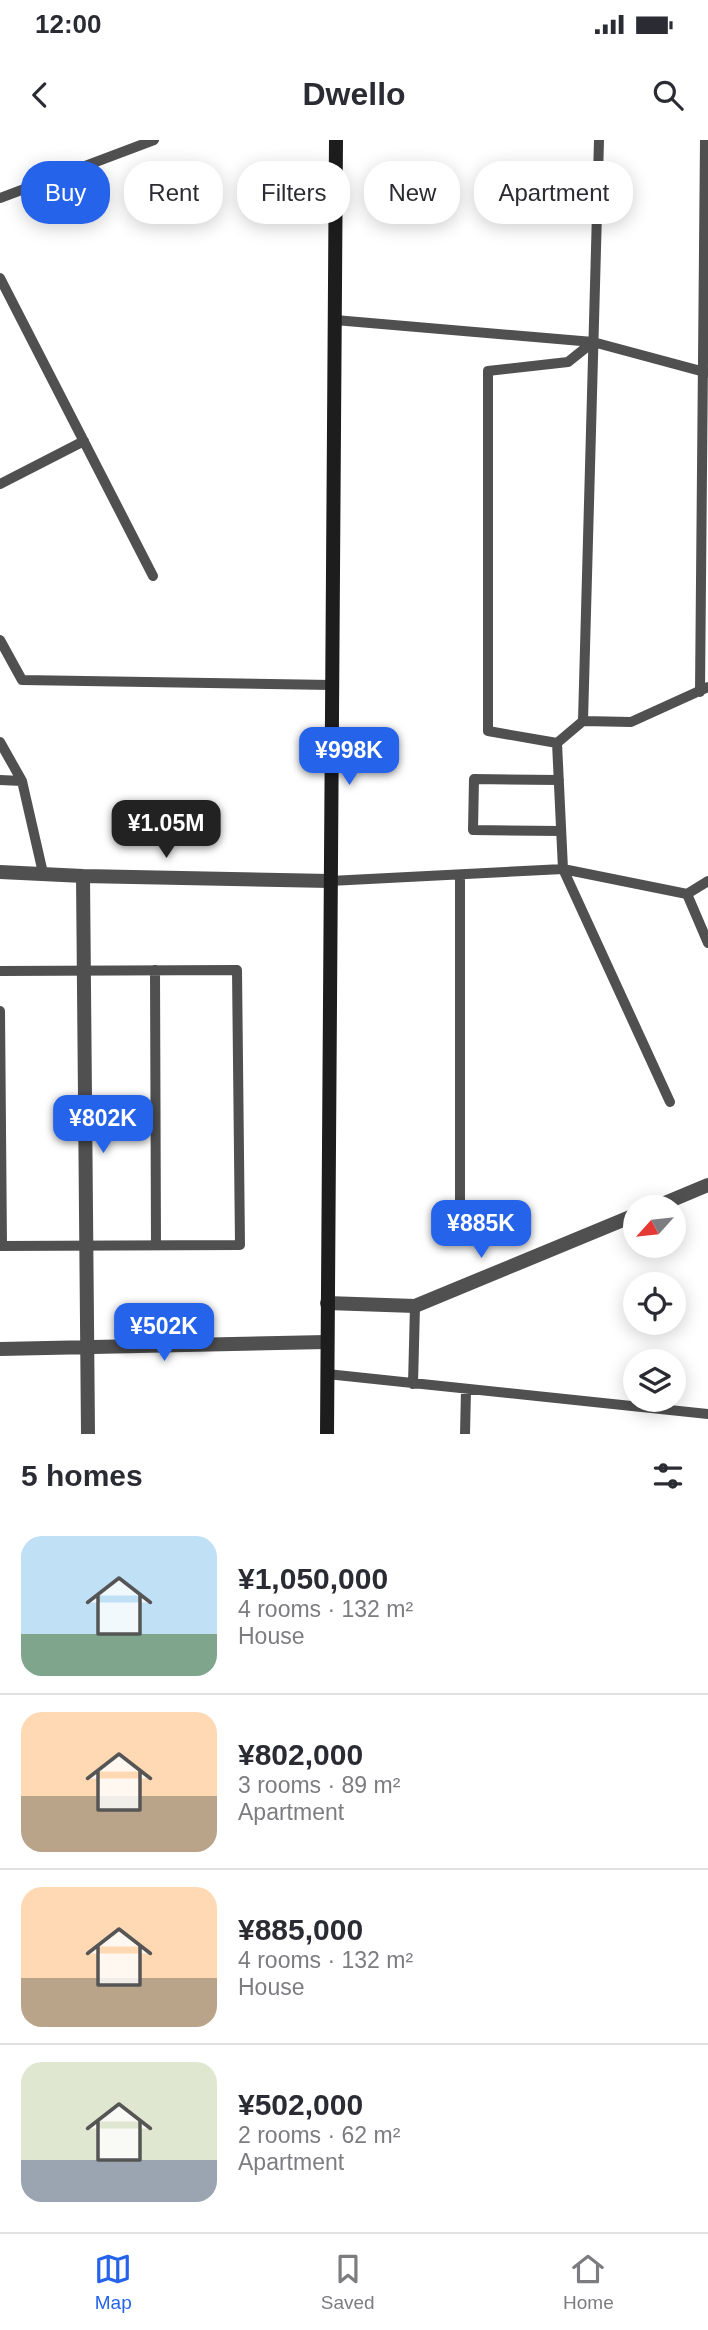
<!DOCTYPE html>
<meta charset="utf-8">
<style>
:root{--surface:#fff;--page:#f2f2f3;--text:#2b2b33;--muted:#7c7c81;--line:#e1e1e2;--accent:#2563eb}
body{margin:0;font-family:Helvetica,sans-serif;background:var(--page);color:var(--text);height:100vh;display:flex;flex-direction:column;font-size:26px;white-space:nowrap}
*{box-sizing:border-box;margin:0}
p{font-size:23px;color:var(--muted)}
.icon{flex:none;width:38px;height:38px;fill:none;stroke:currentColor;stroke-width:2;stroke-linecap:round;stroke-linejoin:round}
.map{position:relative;height:1294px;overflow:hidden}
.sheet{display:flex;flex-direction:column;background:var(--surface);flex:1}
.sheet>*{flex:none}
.top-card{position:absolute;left:21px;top:21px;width:667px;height:63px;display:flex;gap:14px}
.needle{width:46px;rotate:243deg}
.tools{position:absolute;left:623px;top:1055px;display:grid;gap:14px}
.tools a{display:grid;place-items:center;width:63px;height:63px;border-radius:50%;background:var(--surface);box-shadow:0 4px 18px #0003;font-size:35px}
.price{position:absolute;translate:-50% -60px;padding:0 16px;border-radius:14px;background:var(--accent);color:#fff;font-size:23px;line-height:46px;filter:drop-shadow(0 2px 4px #0008)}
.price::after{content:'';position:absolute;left:50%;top:42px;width:21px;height:16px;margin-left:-10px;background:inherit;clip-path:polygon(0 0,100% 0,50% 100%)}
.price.active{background:#222;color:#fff}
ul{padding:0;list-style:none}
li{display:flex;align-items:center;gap:21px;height:175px;padding:0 21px}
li+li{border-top:2px solid var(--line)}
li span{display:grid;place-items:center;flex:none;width:196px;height:140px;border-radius:21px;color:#555}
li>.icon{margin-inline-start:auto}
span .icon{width:84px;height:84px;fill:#fffc;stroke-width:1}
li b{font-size:30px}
h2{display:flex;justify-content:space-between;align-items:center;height:84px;padding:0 21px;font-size:30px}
.chip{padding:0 24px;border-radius:28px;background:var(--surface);box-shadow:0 4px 18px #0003;font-size:24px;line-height:63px}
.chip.active{background:var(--accent);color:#fff}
.status{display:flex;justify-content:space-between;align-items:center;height:49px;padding:0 35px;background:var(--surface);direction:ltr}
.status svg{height:19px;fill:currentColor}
header{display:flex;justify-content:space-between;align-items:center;height:91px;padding:0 21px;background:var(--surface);font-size:32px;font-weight:700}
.dock{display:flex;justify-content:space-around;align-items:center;height:98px;border-top:2px solid var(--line);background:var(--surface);font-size:19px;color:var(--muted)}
.dock a{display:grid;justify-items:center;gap:4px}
.dock .active{color:var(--accent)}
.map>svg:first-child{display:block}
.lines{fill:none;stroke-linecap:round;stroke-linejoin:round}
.lane{stroke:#505050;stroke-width:10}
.street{stroke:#505050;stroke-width:14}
.secondary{stroke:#1d1d1d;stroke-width:14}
</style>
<div class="status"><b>12:00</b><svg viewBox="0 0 49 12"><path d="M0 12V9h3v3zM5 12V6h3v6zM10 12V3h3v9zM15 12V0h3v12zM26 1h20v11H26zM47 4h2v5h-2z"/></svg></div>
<header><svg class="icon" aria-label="back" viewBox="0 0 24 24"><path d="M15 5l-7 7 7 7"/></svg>Dwello<svg class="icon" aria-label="search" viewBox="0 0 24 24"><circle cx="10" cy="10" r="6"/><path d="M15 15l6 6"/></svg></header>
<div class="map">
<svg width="708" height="1294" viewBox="0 0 708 1294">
<rect width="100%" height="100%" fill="#fff"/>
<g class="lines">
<path class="lane" d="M0,58l154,-58
M0,138l153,298
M335,180l258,22 115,31
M0,344l84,-43
M0,500l22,40 310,5
M700,552l5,-552
M583,581l16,-581
M0,602l22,39 21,92
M557,603l-69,-12v-360l80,-9 25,-20
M0,640l22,1
M559,640l-85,-1 -1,51 88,1
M330,741l233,-12 124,25 21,-13
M687,754l21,49
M155,830l1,275
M0,831l237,-1 3,275 -240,1
M0,871l2,235
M670,962l-107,-233 -6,-126 26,-22 48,1 77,-35
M460,1065v-330
M327,1234l381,40
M413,1244l2,-78
M465,1294l1,-44"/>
<path class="street" d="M0,732l83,4 247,5
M83,736l5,558
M653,1068l55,-23
M327,1163l88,3 220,-91
M0,1209l326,-7"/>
<path class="secondary" d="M327,1294l9,-1294"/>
</g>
</svg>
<div class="tools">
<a><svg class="needle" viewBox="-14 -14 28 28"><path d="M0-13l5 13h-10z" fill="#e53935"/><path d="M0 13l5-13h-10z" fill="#7c7c81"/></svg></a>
<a><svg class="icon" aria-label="locate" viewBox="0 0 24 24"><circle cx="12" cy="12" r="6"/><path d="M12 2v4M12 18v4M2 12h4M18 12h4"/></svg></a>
<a><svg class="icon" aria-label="layers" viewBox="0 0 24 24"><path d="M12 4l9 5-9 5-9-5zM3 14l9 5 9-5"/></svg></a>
</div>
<b class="price" style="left:349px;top:647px">¥998K</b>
<b class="price active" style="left:166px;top:720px">¥1.05M</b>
<b class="price" style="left:103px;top:1015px">¥802K</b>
<b class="price" style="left:481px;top:1120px">¥885K</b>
<b class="price" style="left:164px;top:1223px">¥502K</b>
<div class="top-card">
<a class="chip active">Buy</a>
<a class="chip">Rent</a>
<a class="chip">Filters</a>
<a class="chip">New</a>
<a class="chip">Apartment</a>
</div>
</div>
<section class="sheet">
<h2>5 homes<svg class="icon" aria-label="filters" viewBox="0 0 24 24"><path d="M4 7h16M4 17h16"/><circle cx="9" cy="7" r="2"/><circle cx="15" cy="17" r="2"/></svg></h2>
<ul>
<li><span style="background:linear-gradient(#bfe0f5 70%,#7fa58c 0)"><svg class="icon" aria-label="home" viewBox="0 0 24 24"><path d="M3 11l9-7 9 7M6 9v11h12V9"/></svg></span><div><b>¥1,050,000</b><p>4 rooms · 132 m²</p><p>House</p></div></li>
<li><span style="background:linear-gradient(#ffd9b3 60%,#b9a48a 0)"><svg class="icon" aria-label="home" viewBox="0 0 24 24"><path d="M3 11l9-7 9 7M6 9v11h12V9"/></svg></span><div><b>¥802,000</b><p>3 rooms · 89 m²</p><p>Apartment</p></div></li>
<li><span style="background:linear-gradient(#ffd9b3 65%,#b9a48a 0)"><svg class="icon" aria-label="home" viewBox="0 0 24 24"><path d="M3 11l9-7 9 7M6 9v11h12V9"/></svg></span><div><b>¥885,000</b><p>4 rooms · 132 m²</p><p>House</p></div></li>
<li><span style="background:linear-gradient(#dfe7d0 70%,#9aa5b1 0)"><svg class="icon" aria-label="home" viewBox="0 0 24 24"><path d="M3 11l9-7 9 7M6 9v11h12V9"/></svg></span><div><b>¥502,000</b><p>2 rooms · 62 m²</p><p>Apartment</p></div></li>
</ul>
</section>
<nav class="dock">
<a class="active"><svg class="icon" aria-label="map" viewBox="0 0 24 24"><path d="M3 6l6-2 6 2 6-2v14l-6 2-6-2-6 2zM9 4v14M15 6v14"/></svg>Map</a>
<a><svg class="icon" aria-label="saved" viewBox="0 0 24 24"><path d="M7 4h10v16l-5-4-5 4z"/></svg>Saved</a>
<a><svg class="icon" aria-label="home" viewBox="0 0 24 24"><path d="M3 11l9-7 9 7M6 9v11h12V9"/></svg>Home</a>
</nav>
